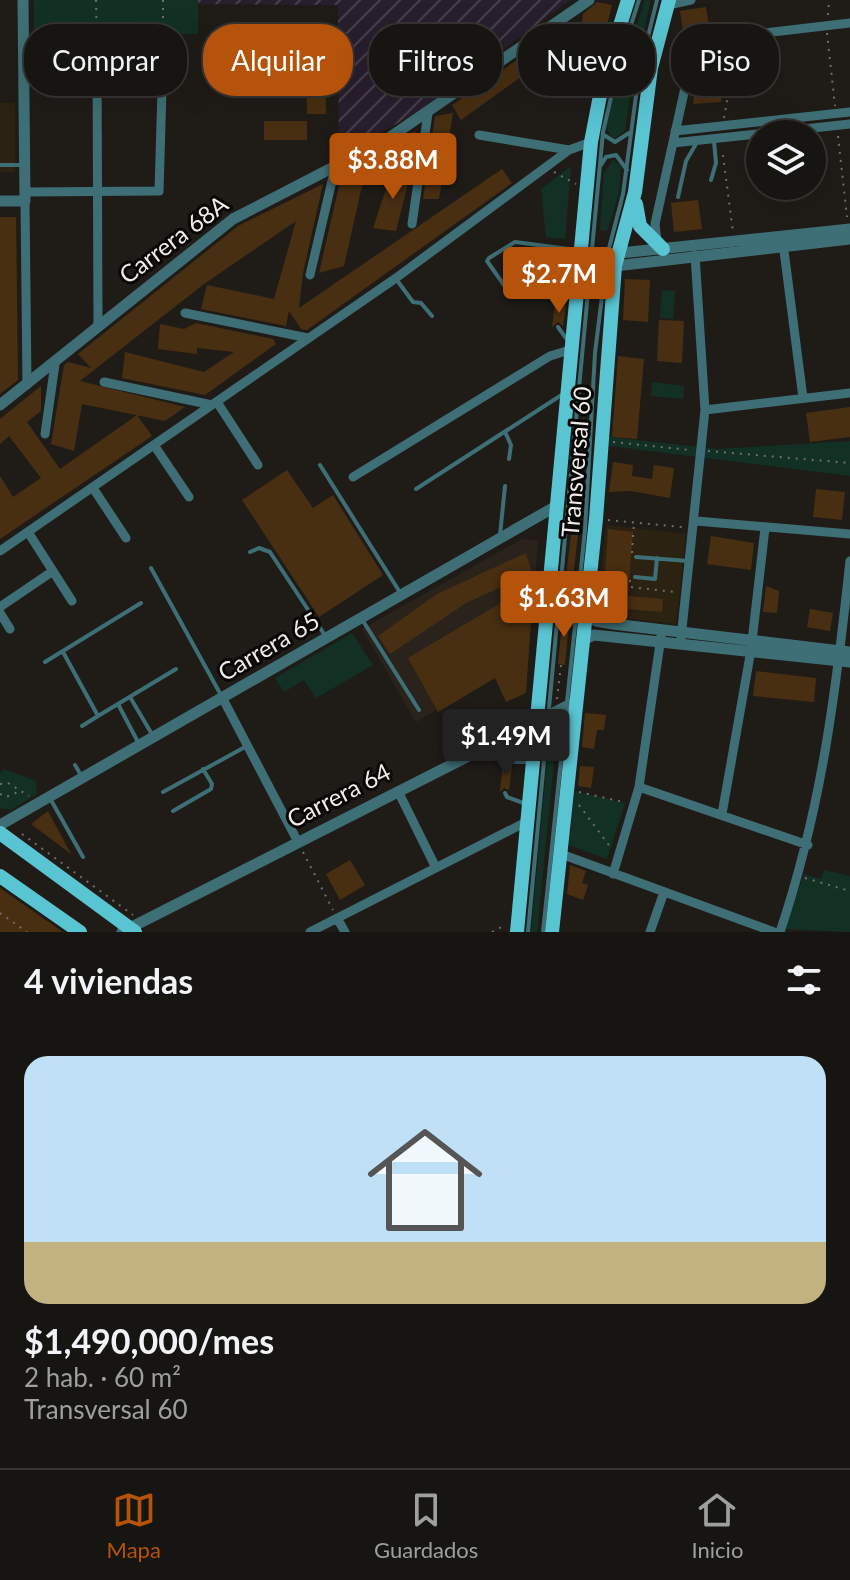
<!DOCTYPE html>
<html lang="es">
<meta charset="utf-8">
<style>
:root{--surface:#171512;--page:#242220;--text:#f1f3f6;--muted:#9e9f9f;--line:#363432;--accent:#b45309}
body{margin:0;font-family:Lato,sans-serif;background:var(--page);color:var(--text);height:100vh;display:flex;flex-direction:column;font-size:30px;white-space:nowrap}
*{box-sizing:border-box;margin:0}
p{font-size:26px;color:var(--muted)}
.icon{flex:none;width:44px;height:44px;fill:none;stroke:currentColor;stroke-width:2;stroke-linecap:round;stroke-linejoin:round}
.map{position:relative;height:932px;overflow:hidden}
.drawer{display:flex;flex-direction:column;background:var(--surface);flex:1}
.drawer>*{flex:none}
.guide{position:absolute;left:24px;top:24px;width:802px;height:72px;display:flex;gap:16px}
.tools{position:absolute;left:746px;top:120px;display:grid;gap:16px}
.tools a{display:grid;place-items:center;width:80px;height:80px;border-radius:50%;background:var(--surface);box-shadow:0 8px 32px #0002,0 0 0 2px var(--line);font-size:40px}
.price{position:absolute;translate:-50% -68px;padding:0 18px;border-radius:8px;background:var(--accent);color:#fff;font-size:26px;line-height:52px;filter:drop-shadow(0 2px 4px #0008)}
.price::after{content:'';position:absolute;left:50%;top:48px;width:24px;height:18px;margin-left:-12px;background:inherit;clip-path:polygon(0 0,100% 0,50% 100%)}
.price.selected{background:#222;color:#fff}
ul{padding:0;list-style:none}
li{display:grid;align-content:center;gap:16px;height:424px;padding:0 24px}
li span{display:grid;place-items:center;height:248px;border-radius:24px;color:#555}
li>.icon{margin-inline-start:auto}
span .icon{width:144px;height:144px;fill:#fffc;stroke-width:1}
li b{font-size:34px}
h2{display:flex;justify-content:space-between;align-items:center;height:96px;padding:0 24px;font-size:34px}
.tag{padding:0 28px;border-radius:32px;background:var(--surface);box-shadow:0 8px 32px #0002,0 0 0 2px var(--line);font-size:28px;line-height:72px}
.tag.selected{background:var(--accent);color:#fff}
.tabs{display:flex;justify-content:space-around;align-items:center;height:112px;border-top:2px solid var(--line);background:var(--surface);font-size:22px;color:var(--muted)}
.tabs a{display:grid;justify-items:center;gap:4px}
.tabs .selected{color:var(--accent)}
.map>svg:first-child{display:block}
.commercial{fill:#2b2212}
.industrial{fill:url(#industrial-furrows)}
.built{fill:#2a231b}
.green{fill:#123124}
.building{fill:#492f11}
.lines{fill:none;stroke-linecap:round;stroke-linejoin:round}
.path{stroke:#716e6a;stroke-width:2;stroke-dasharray:2 6;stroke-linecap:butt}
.service{stroke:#3f6f76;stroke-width:4}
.minor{stroke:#3f6f76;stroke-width:9}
.tertiary{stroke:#3f6f76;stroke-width:11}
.primary{stroke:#59c4d2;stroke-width:14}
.labels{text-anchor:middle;stroke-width:6;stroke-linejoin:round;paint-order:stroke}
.street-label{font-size:24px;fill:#efedea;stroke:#080705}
</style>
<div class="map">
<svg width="850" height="932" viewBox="0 0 850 932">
<defs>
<pattern id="industrial-furrows" width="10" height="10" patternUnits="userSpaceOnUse" patternTransform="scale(2)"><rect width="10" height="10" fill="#281f2e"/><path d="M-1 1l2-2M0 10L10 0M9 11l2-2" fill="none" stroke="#48404c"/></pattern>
</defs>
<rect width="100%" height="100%" fill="#1f1c18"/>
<path class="commercial" d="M0,103h15v69h-15z
M606,525l80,9 -10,90 -79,-9z"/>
<path class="industrial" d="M198,0h372l-151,111 -80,45 -1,-151 -140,-1z"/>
<path class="built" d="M522,539l16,2 -10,115 -112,66 -54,-93z"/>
<path class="green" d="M34,0h164v34l-164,2z
M645,0h6l-19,82 -7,49 -12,8 -7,-11 5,-28z
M613,160l8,6 -2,27 -12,38 -7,-1 4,-57z
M571,166l-6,73 -19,-2 -5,-48z
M662,290l13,1 -2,28 -13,-1z
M652,382l32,4 -1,13 -32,-3z
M584,401h1l-7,134h-7z
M609,437l108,12 133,-8v35l-241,-30z
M352,633l21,32 -57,33 -12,-18 -20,12 -9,-14z
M549,742h7l-19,190h-6z
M4,769l32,12 1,13 -26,16 -11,-2v-35z
M575,791l50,12 -18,56 -38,-14z
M824,870l26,6v56l-65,-3 19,-55 17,5z"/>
<path class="building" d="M597,2l15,3 -7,28 -24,-4 2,-15z
M706,7l4,26 -26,4 -4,-26z
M572,22l6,14 -117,84 -9,-15z
M263,24h43v19h-43z
M571,42l21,4 -12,44 -23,-6z
M306,48h19l1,66h-19z
M727,55l-6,47 -28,2 8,-47z
M263,68h13v23h-12z
M453,113l-14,86h-16l12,-83z
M264,121h43v19h-43z
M415,131v18l-53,37 -18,80 -25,7 23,-100z
M393,168l18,3 -15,60 -23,-3z
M502,169l10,14 -205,147 -6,-1 -12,-18 -3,15 -85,-17 6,-24 67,14 22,-78 -92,63 -124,97 105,26 -20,14 -83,-17 -8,47 -23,-7 13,-79 4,-3 23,6 -13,-14 160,-128 85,-42 -20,89 -4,35z
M698,200l4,29 -28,3 -3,-29z
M0,217h16l2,163 -18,14z
M625,279l25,1 -2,42 -25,-2z
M555,304l11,2 -3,20 -5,-4 -6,5z
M659,320l25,1 -2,42 -25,-2z
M196,323l77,16 3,5 -71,51 -83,-17 3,-26 79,20 30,-20 -37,-4v6l-39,-5 2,-25 24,5z
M618,356l26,3 -7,80 -25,-2z
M41,386v25l-14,11 33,47 77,-54 15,21 -152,103v-63l13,21 28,-19 -32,-42 -9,8v-25z
M850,407v30l-40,5 -4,-29z
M613,462l20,3 -1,11 20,3 2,-14 20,3 -4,30 -39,-7 -22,1z
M287,470l26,38 20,-13 50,80 -64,42 -77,-117z
M816,489l29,3 -3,28 -29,-3z
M608,529l25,3 -5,64 35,3 -1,13 -59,-5z
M571,535h7l-5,43 -7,-1z
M711,536l43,7 -3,27 -44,-6z
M526,553l6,20 -66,30 -76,51 -12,-18 59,-42z
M766,586l13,5 -2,22 -14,-1z
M504,601l28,5 -6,87 -20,9 -11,-24 -57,34 -30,-54z
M810,609l23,4 -3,18 -23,-4z
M563,613l7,1 -5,51 -7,-1z
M756,671l60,7 -2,24 -61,-6z
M585,713l21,2 -2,15h-7l-3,19 -12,-2z
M503,761l2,5 7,1 -3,23 -5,-2 -4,4z
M580,766l14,1 -3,21 -13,-2z
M48,811l23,43 -40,-30z
M350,860l15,25 -25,15 -14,-26z
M570,865l16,6 -4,12 6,2 -5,15 -16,-6z
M0,888l63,44h-63z"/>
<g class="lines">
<path class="path" d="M96,0l1,47
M163,0v47
M828,15l1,-15
M827,33l8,73
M671,45l17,-2
M724,118l13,-73
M838,136l9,81
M723,155l10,77
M554,172l22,12
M613,442l77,8
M708,451l142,12
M608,520l74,7
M632,553l2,-31
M630,580v7l45,5
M566,613l4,-36
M557,699l4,-34
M0,784l8,-1 21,13
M579,792l44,10
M0,794l6,3 14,-6
M579,805l32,43
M22,834l111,81
M303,852l30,58
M805,878l45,13
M0,913l27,19
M492,932l13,-7"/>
<path class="service" d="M604,135l11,7 14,-9
M0,165h22
M601,165l5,-8 10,-2 11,15
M711,180l5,-17 -2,-22
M678,197l8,-36 10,-17
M396,279l17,23 8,1 11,13
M511,295l-24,-34 2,-3 26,-16 61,8
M558,327l10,14
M505,432l6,13 -2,14
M320,465l81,129
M416,489l147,-95
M500,535l5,-49
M250,552l9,-4 11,4 56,85
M636,557l52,4
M151,568l71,129
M635,577l20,2 2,-21
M363,621l56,89
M63,652l35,64 78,-47
M45,662l96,-59
M130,697l23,39
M118,704l21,40
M82,726l16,-10
M508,762h20
M75,765l7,12
M163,792l82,-45
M505,793l2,4 19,7
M51,800l32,57
M173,811l38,-22 1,-5 -9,-15
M528,932l75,-800 17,-73 19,-59
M543,932l42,-402 10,-177 12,-97 16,-62 16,-121 18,-73"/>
<path class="minor" d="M668,5l23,-5
M97,56l1,271
M675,131l175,-19
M479,135l90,15
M673,143l177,-19
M25,192l134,-1 4,-135
M25,201l2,184
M412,224l16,-111
M657,241l-2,-17 37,-168 6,-11 41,-9 111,-13
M783,243l20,155
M310,275l25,-107
M185,313l123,25
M104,382l108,23
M217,402l41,63
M705,410l145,-17
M45,434l10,-70
M154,445l35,52
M353,477l197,-121 23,-7
M93,488l33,50
M696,521l154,13
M28,532l44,69
M0,551l396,-273 173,-128 22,-8
M0,607l53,-36
M0,613l10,16
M681,638l24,-228 -10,-155
M223,699l75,143
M639,787l169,58
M398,791l38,77
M722,814l29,-164 14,-122
M561,854l213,78
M613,874l26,-87 23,-157
M337,918l8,14
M310,932l218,-111
M650,932l14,-40
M780,932c42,-125 56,-241 70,-371"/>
<path class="tertiary" d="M0,201h25l-2,-201
M582,257l268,-28
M615,266l235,-27
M0,405l233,-186 153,-79 203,-140
M586,612l10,9 17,3 237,28
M583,640l11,-5 256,27
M0,825l558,-320
M122,932l455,-231"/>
<path class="primary" d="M636,204l4,22 23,23
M0,833l135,99
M0,876l80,56
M517,932l74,-790 12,-62 25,-80
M552,932l44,-413 19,-253 20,-74 16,-124 18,-68"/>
</g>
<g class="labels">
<g class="street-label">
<text transform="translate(174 240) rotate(-37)" y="8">Carrera 68A</text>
<text transform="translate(577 462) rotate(-85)" y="8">Transversal 60</text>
<text transform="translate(269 647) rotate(-30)" y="8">Carrera 65</text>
<text transform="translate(339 796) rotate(-27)" y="8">Carrera 64</text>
</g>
</g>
</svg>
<div class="tools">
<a><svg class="icon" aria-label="layers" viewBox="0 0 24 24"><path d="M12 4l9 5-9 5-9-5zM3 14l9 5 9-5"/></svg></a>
</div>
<b class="price" style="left:393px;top:201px">$3.88M</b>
<b class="price" style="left:559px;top:315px">$2.7M</b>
<b class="price" style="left:564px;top:639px">$1.63M</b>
<b class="price selected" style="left:506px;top:777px">$1.49M</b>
<div class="guide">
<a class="tag">Comprar</a>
<a class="tag selected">Alquilar</a>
<a class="tag">Filtros</a>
<a class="tag">Nuevo</a>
<a class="tag">Piso</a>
</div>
</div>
<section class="drawer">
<h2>4 viviendas<svg class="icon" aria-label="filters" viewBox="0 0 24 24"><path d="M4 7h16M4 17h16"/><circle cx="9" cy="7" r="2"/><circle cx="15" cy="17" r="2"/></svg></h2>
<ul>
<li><span style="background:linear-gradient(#bfe0f5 75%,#c2b280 0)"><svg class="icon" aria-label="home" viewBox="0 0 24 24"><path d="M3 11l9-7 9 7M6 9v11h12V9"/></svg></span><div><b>$1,490,000/mes</b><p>2 hab. · 60 m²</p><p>Transversal 60</p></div></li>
</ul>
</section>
<nav class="tabs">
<a class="selected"><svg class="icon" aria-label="map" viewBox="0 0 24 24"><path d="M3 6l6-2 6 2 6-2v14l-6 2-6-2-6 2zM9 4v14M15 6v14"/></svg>Mapa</a>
<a><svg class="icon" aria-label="saved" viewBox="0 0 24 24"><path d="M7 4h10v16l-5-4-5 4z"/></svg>Guardados</a>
<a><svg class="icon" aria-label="home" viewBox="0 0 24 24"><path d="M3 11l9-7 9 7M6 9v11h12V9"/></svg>Inicio</a>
</nav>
